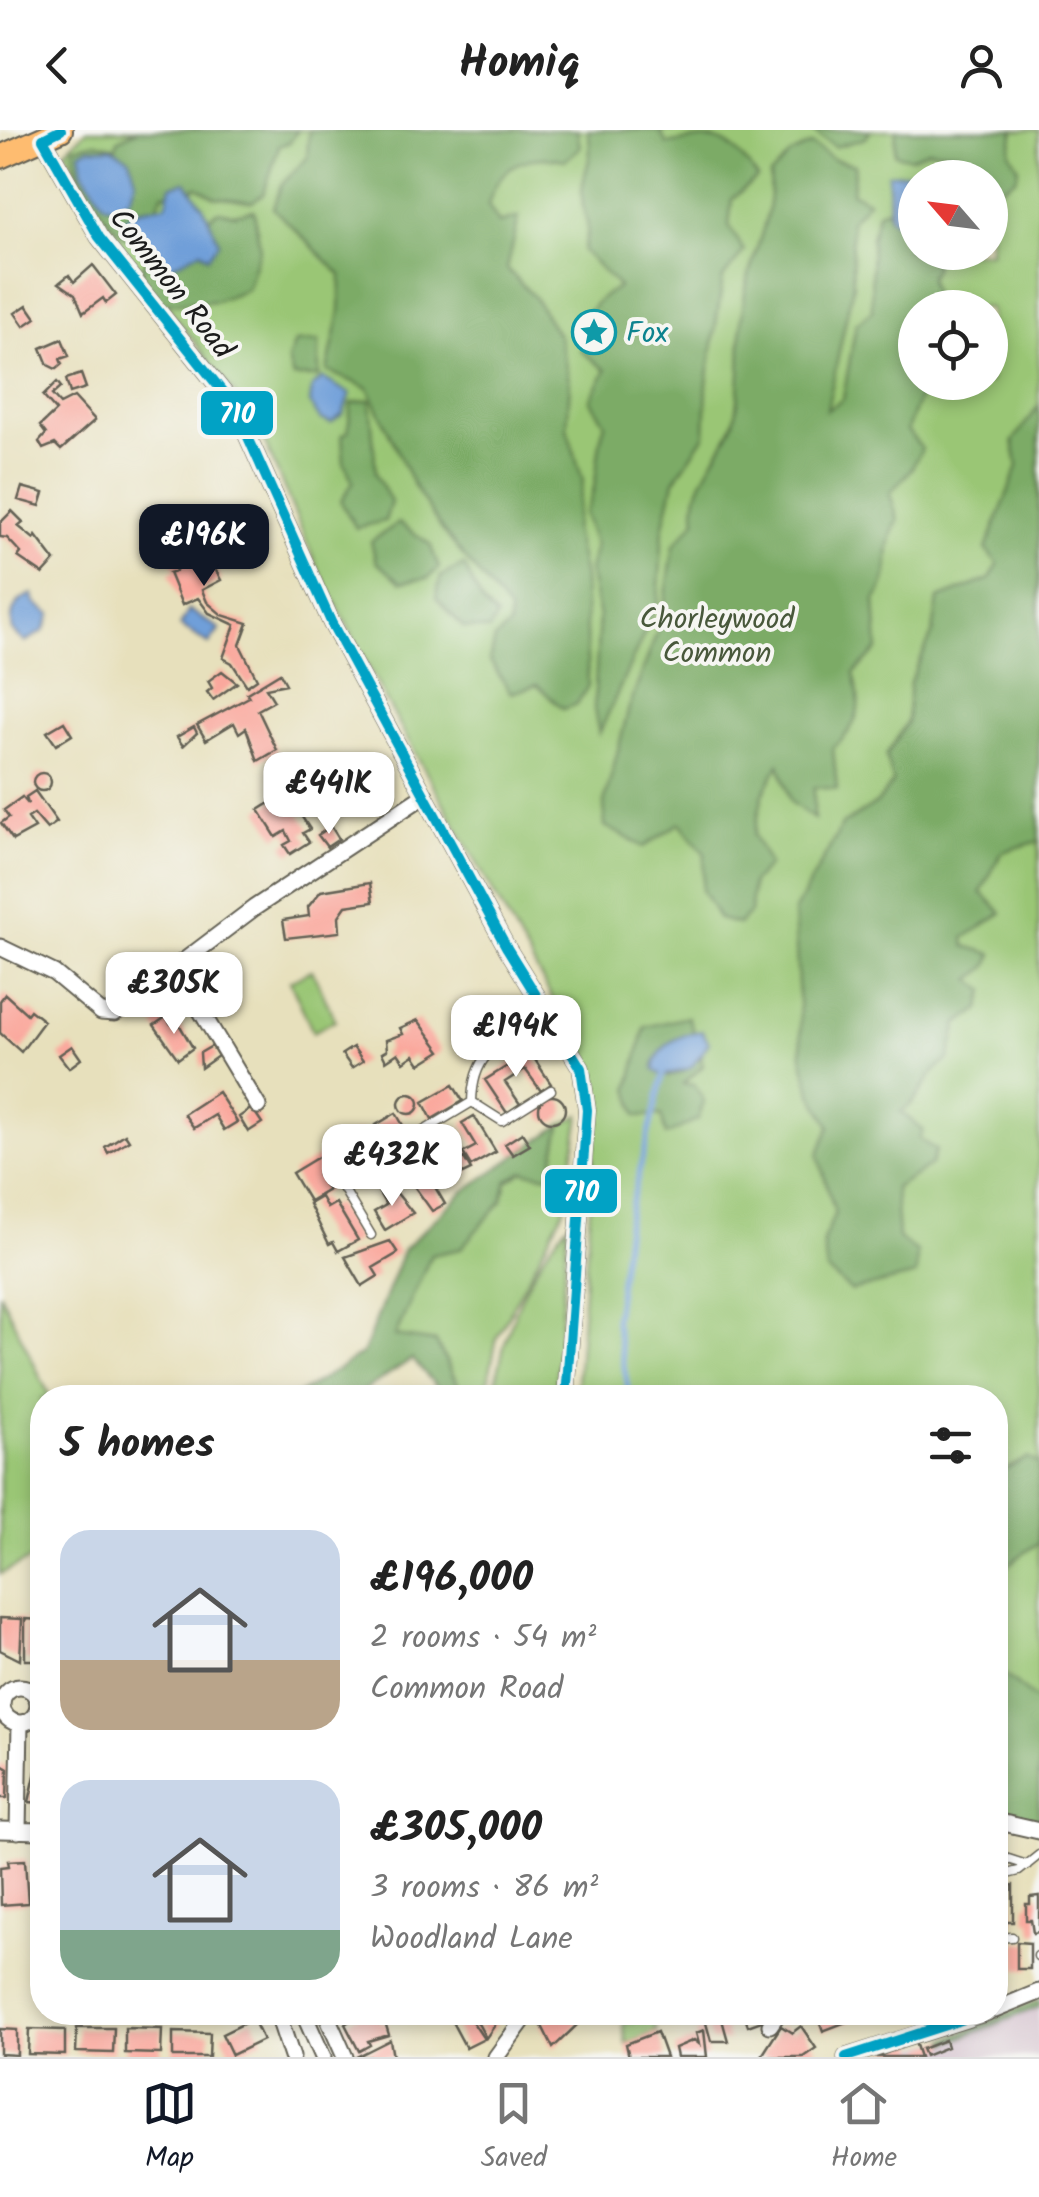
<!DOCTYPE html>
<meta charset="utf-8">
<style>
:root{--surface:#fff;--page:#f6f6f6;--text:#222;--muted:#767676;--line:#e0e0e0;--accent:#111827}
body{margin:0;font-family:Kalam,sans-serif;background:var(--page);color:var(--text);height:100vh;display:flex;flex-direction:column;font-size:38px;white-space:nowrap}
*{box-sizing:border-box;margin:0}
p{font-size:32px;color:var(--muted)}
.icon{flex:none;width:55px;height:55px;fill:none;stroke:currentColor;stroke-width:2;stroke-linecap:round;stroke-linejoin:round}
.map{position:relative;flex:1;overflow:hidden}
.details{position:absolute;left:30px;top:1255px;width:978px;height:640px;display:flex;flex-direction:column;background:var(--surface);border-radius:40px;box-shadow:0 5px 15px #0003}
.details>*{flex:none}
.needle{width:65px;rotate:298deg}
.controls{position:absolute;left:898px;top:30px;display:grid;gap:20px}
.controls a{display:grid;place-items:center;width:110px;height:110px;border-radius:50%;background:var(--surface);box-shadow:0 5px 15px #0003;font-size:50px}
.price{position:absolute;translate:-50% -85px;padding:0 22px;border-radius:20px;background:#fff;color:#222;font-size:32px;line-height:65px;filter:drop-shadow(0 2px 5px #0008)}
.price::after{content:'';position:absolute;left:50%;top:60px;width:30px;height:22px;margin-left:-15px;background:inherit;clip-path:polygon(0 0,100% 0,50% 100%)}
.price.selected{background:var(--accent);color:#fff}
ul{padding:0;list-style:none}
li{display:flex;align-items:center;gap:30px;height:250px;padding:0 30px}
li span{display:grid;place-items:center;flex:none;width:280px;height:200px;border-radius:30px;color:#555}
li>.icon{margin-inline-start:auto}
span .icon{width:120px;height:120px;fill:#fffc;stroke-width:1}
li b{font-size:42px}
h2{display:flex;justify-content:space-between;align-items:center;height:120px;padding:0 30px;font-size:42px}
header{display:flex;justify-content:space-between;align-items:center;height:130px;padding:0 30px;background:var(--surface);font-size:45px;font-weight:800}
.tab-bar{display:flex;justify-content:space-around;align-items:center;height:140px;border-top:2px solid var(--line);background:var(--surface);font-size:28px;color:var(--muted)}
.tab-bar a{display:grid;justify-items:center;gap:5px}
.tab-bar .selected{color:var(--accent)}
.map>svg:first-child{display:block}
.industrial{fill:#d1bdcb}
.green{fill:#9ac674;stroke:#5b7148;stroke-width:2.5;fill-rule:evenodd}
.forest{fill:#7bab66;stroke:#4c6441;stroke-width:2.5}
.water{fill:#709fd9;stroke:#465e7a;stroke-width:2.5}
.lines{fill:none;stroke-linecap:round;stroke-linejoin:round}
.stream{stroke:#709fd9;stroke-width:5}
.building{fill:#faa89d}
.service-casing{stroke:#636154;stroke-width:11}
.minor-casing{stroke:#636154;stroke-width:19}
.primary-casing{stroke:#636154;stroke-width:26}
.service{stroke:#fff;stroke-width:8}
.minor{stroke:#fff;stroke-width:15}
.primary{stroke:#febc70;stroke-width:22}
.bus-1-casing{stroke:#f6f6f2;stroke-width:18}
.bus-1{stroke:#01a2c5;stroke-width:10}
.labels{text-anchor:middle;stroke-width:8;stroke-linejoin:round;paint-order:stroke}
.street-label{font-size:30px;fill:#1c1c1c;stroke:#f6f6f2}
.culture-label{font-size:30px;fill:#0d838f;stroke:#f6f6f2;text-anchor:start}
.park-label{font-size:30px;fill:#48583b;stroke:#f6f6f2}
.line-badge{stroke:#f6f6f2;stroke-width:4}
.badge-label{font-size:28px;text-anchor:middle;font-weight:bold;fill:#fff}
</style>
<header><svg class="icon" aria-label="back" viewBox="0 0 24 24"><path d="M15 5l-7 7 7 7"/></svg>Homiq<svg class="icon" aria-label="person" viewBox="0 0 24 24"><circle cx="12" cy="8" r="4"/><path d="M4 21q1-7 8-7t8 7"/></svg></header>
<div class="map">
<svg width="1039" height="1927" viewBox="0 0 1039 1927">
<rect width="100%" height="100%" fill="#f6f6f2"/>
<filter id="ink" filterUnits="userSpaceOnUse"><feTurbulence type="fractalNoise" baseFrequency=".01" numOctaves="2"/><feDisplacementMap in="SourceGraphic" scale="20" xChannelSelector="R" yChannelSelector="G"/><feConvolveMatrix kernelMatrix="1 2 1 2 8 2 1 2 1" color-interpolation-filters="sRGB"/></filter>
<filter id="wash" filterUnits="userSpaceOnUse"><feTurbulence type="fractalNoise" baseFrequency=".0048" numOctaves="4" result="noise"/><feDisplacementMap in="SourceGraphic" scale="40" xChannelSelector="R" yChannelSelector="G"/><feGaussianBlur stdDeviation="2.25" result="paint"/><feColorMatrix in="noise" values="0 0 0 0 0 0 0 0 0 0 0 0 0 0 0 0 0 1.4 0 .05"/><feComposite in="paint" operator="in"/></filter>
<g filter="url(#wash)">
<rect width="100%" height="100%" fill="#e7e0bc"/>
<path class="industrial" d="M1039,1870v57h-164l40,-15 2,5 28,-7z"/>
<path class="green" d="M87,0h952v1696l-44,-9v-419l-419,-1 17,-231 -1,-97 -208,-372 -67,-131 -61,-144 -164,-214 -26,-58zM915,48h75v74h-75zM915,178h75v74h-75z
M312,840l23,50 -22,12 -23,-51z
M580,985l-15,92 -68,130 -12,60h-20l-29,-55 -42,-5 37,-82 71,-54 5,-19 16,-11 27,5 11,-51z
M568,1094l-13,173h-61c7,-59 33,-129 74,-173z
M0,1163l50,104 -8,1v156l-42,20z
M653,1886l4,16 -31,12 -3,-20z"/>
<path class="forest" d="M138,0h160l-8,12 -11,4 -15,47 -12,9 -37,-5 -18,-10 -17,8 -17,-2 -18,43 -17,3c-22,-14 -57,-67 -54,-92l22,-5 20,5 2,-8z
M309,0h268l3,17 -14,13c-42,-7 -67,4 -78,45l11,18 20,-6 -12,52 28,29 24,39 11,46 -3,45 16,53 -9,48 10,48 4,109 -11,18 -14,5 -26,-24 -26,8 -21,-32 5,-22 14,-12v-16l-67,-81 -29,-46 -45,-96 -41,-17 13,-59 1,-37 -68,-67 8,-23 26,-27z
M588,0h71l8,14c52,-9 59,-10 91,34l-26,21 -3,26 15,26 -21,27 -16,105 -2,52 -31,46 -11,49 -5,73 -59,131 -5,-25 5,-93 -10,-45 6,-25 -11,-32c18,-33 9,-56 21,-91l-15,-23 16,-30 -25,-19c5,-37 5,-47 38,-64l-36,-36c11,-34 -1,-29 -1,-56 0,-26 13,-32 6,-65z
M811,0h60l-5,8 -31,9z
M896,0h118l-4,22 9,16 -3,10 -21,14 -5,-14 -11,-1 -19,-24 -31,-3 -18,8 -16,-4z
M812,14l21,15 22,6 -3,27 16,9 -17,20 2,64 -26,125 16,-11 13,-75 16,-13 -1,-73 7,-26 9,-3 2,8 26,-3v24l-9,11 30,14 -7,16 8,28 -22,1v74l10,1 -18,47 15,19 -12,22 -20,22 8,28c-19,32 0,48 -23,79l3,49 -24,24c9,34 6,52 -21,75l4,41 -23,-2v32l-23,-17 -12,-38 -16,30 -9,41 15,30 -17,18 -2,30 -12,11 -19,-5 -17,-29 3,-36 -25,-31 -36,24 -39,-21 -1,-23 25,-95 33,-89 12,-74 22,-25c-7,-42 32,-69 40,-107 8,-40 1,-84 10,-125 7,-37 28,-75 24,-112l21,-22z
M254,80l6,39 -13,40 -31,12 -53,3 -23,-26c6,-35 29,-31 57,-46 10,-6 11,-17 22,-21l15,3z
M319,211v36h-26l-5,-17 7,-18z
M370,270l6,74 15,28 -6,19 -29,7 -15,-26 12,-20 -9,-19 -2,-28 6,-3 3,-29z
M1039,275v436l-37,11 -21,40 21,21 -38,25 1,8 28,8 -6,13 -16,13 14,10 -5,19 -22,15 -9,36c-23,12 -26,39 -48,52l22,18 -4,9 17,11 -5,15 -36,23 3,50 19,14 -1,23 -65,16 -24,-20 -4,-30 12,-28 -17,-58 12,-29 -19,-34 -9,-36 -8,-144 49,-88 34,-21 16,-21 -7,-26 21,-34 3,-40 23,-50 5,-33 52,-20 8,-15 -12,-15 32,-83 -5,-25z
M399,393l31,21 9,24 -11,10 -27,4 -25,-20 -5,-21z
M464,435l19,39 14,13 -8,13 -26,-3 -27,-29 5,-22z
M688,887l6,15 -22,9 -18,24 15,11 15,-5 17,-15 2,10 -20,18 12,1 9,16 -6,18 -32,16 -5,-20 -24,1 -8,-27 16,-62z
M561,995l-11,51 -27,-5 -16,10 -5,20 -42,48 -29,6 -36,81 41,6 28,55h-18l-34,-38 -58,38h-60l69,-44 41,-104 59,-57z
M1028,1328l11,6 -1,79 -43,31v-100z
M996,1538l43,34v124l-44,-9z
M1039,1870v7l-93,37 -1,-4z"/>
<path class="water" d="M89,18h23l18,11 6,21 -6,18 -17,9 -9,-3 -21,-33 -3,-19z
M909,43l8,4 -2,39 -6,8 -9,2 -11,-9 -1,-43z
M186,52l17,24 16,36 -11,15 -7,-6 -38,19 -30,-29 -11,-21 16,-10 28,-5 5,-19z
M323,248l27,16 -7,20 -12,9 -11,-4 -10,-16 2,-16z
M33,464l2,9 16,11 -7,17 -19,11 -12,-11c-4,-18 2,-31 20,-37z
M189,480l31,19 -11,15 -29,-18z
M702,901l7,12 -18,25 -28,8 -9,-6c3,-25 25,-36 48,-39z"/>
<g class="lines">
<path class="stream" d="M624,1268l4,-10 -13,-69 13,-102 35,-141"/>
</g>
<g id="blocks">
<path class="building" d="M93,135l23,30 -10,8 -3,-5 -20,15 -8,-19 -16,-11 10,-8 5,7z
M27,175l9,13 -12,8 -9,-13z
M62,209l7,17 -9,3 2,5 -6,5 -8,-4 -7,-17z
M81,244l5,14 -16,5 -4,-14z
M57,252l4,5 -9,8 8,9 14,-7 21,23 -34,30 -6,-6 -12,5 -4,-7 7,-8 -6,-8 16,-15 -13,-15z
M22,357l22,6 -4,13 -22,-6z
M12,381l11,11 -5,4 16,13 2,-3 19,25 -12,13 -25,-17 3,-4 -14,-15 -7,-1v-14z
M189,391l32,59 -19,10 5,12 15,13 26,8 -8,22 17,34 -10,7 -15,-23 -9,-5 12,-33 -26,-12 -11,-15 -16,7 -13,-32 7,-2 -10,-25 8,-4 -5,-13z
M222,541l15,12 -24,17 -6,-8 5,-4 -4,-7z
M280,543l6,11 -20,4 8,13 -16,9 19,40 -19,11 -12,-33 -7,5 -5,-10 -28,17 -9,-15 52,-28 -2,-4z
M64,592l8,13 -16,10 -9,-13z
M194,597l3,6 -14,13 -6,-9z
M33 652a9 9 0 1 1 18 0a9 9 0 1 1-18 0Z
M35,661l22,31 -10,7 -13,-15 -6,4 7,10 -22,12 -12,-17 8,-6 -5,-7 18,-13 6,7 -2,-7z
M286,663l24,36 -7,4 6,9 -19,12 -6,-9 7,-4 -5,-10 -10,6 -17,-27z
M331,696l8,13 -12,8 -9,-12z
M370,753l3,19 -27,4 -7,10 1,16 -54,6 -3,-18 26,-4 -1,-9 13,-16z
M5,864l22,20 3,-4 14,11 -23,31 -21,-19v-32z
M166,887l5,7h8l14,24 -15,11 -24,-34z
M418,890l23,31 -21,13 -6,-9 -10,7 -6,-9 -12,8 -4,-8 5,-3 -1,-10 17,-6 -3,-6z
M72,916l9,13 -12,9 -10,-13z
M212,916l6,10 -17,12 -1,-15z
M353,917l10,14 -11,7 -10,-14z
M530,922l21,32 -10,7 -16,-22 -20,13 15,22 -13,9 -22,-33z
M453,955l10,16 -31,18 -9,-17z
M218,962l19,30 -13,8 -9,-15 -21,13 -10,-14z
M399 974a10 10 0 1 1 20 0a10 10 0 1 1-20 0Z
M539 979a13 13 0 1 1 26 0a13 13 0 1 1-26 0Z
M252,978l10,15 -14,9 -9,-15z
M396,983l30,53 -20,11 -30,-52z
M474,986l22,36 -25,14 -8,-13 13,-7 -14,-23z
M359,1001l7,12 -10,6 5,10 -26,14 -11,-18 12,-7 -4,-6z
M522,1003l8,12 -17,10 -8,-11z
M125,1004l4,6 -21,13 -3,-6z
M320,1026l7,13 -9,6 10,15 -19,11 -17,-28z
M464,1028l7,12 -36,17 10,17 -13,7 -18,-25 4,-2 -5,-9 12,-6 3,5z
M391,1056l22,27 -28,17 -11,-18 12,-7 -7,-12z
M321,1067l6,11 9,-5 22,37 -20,11 -5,-9 -4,2 -20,-40z
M390,1111l8,12 -25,15 5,8 -16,10 -17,-29z
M396,1258l9,6 -24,4z
M0,1488l22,1 -2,41 -20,-10z
M25,1489l17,1v33h-7l-1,7h-9z
M0,1634l8,5 -1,29h-7z
M36,1641h6v32l-13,-1z
M25,1730l3,43 -27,2 -1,-38 9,-1 -1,-5z
M42,1732v29l-6,1 -3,-29z
M1013,1755v37h-18v-36z
M1039,1766v36l-6,1 -2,-13h-5v-16h4v-7z
M1017,1812l13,1v26h-13z
M364,1882l3,6 10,-5 4,9 -3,2 7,-2 4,13 -21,6 2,4 -11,6 -14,-27z
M466,1882l18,27 -18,9 -15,-28z
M478,1882h26l-18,26 -11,-20z
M558,1882l15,2 6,9 -26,25 -12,-24z
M703,1882l18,4 7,25h-17z
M743,1882h25l2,6 -22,8z
M816,1882h45l1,4 -39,15z
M253,1889l10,21 -31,15 -10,-21z
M781,1896l11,7 9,-7 15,22 -13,9h-42z
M77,1898h37l-1,25 -37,-1z
M125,1898l37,1 -1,25 -36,-1z
M0,1899l17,1v25l-17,-1z
M29,1899l36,1v25l-37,-1z
M704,1900l3,27h-30l-2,-9 19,-8 5,4 -3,-11z
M173,1902l37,1 -1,24h-36z
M657,1902l9,25h-37l-3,-13z
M390,1910l3,17h-37z
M945,1910l2,7 -22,9 -3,-7z
M915,1912l5,15h-44z"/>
</g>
</g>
<g filter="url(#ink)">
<use href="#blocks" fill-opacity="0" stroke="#636154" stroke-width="2.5"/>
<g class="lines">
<defs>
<path id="service" d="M472,972c1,-58 35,-59 77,-85
M412,1008l60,-36 30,19 49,-31
M371,1105l-31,-52 50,-31
M999,1726l28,9
M995,1747l24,-6 20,-16
M995,1808l17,-1
M1038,1826h1"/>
<path id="minor" d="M43,9l56,98 135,169 98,218 175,324 74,120 6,42 -21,288
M0,817l54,26 47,39 14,1 139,-105 171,-113
M175,838l83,138
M2 1575a18 18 0 1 1 36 0a18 18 0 1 1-36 0Z
M995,1691l44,10
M0,1700l42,1
M18,1701l2,-108
M995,1880l44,-18
M277,1882l15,45
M303,1882l20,45
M325,1882l20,45
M804,1882l1,2
M770,1895l9,-13
M496,1927l33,-45
M846,1927l142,-45"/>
<path id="primary" d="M0,27l61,-27"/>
</defs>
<use href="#service" class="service-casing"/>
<use href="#minor" class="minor-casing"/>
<use href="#primary" class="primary-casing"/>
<use href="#service" class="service"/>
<use href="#minor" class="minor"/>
<use href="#primary" class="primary"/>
<defs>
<path id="bus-1" d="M61,0l-18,9 56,98 135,169 98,218 175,324 74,120 6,42 -21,288
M846,1927l140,-45"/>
</defs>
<use href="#bus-1" class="bus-1-casing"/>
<use href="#bus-1" class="bus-1"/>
</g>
</g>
<defs>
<symbol id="sight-ring" viewBox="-11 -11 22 22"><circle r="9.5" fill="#f6f6f2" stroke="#0f9aa8" stroke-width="1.5"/><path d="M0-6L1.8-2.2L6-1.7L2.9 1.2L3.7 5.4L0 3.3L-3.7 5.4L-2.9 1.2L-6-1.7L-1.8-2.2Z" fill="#0f9aa8"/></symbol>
</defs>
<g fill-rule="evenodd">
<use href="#sight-ring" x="569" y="177" width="50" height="50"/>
</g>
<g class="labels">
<g class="street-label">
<text transform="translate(172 153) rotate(52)" y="10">Common Road</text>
</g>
<g class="culture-label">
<text x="626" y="212">Fox</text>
</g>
<g class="park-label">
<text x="717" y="498">Chorleywood<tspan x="717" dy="34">Common</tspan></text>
</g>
</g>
<g class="line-badge">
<rect x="199" y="259" width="76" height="48" rx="10" fill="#01a2c5"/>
<rect x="543" y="1037" width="76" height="48" rx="10" fill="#01a2c5"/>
</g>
<g class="badge-label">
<text x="237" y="293">710</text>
<text x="581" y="1071">710</text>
</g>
</svg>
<div class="controls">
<a><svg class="needle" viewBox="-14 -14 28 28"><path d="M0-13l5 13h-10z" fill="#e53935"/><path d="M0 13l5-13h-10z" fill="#767676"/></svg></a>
<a><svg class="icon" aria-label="locate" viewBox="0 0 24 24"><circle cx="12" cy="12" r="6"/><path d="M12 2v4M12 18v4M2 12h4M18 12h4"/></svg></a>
</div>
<b class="price selected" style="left:204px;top:459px">£196K</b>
<b class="price" style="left:329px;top:707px">£441K</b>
<b class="price" style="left:174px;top:907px">£305K</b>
<b class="price" style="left:516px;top:950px">£194K</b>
<b class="price" style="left:392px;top:1079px">£432K</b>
<section class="details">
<h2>5 homes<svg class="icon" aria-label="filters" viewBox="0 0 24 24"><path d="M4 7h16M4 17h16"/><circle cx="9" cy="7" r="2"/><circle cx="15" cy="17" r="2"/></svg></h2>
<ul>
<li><span style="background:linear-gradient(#c9d6e8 65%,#b9a48a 0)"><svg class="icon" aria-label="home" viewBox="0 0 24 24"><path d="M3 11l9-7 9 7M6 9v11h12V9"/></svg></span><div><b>£196,000</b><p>2 rooms · 54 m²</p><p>Common Road</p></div></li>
<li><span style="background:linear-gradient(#c9d6e8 75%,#7fa58c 0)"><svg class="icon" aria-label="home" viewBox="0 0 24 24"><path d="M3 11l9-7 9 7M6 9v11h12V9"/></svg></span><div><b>£305,000</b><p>3 rooms · 86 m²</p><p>Woodland Lane</p></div></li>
</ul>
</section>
</div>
<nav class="tab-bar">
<a class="selected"><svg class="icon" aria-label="map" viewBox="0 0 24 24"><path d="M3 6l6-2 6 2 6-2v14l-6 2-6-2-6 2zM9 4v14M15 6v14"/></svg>Map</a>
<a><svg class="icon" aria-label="saved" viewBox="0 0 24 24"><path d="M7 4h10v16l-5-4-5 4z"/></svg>Saved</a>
<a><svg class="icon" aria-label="home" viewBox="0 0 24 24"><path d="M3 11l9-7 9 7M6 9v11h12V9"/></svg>Home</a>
</nav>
